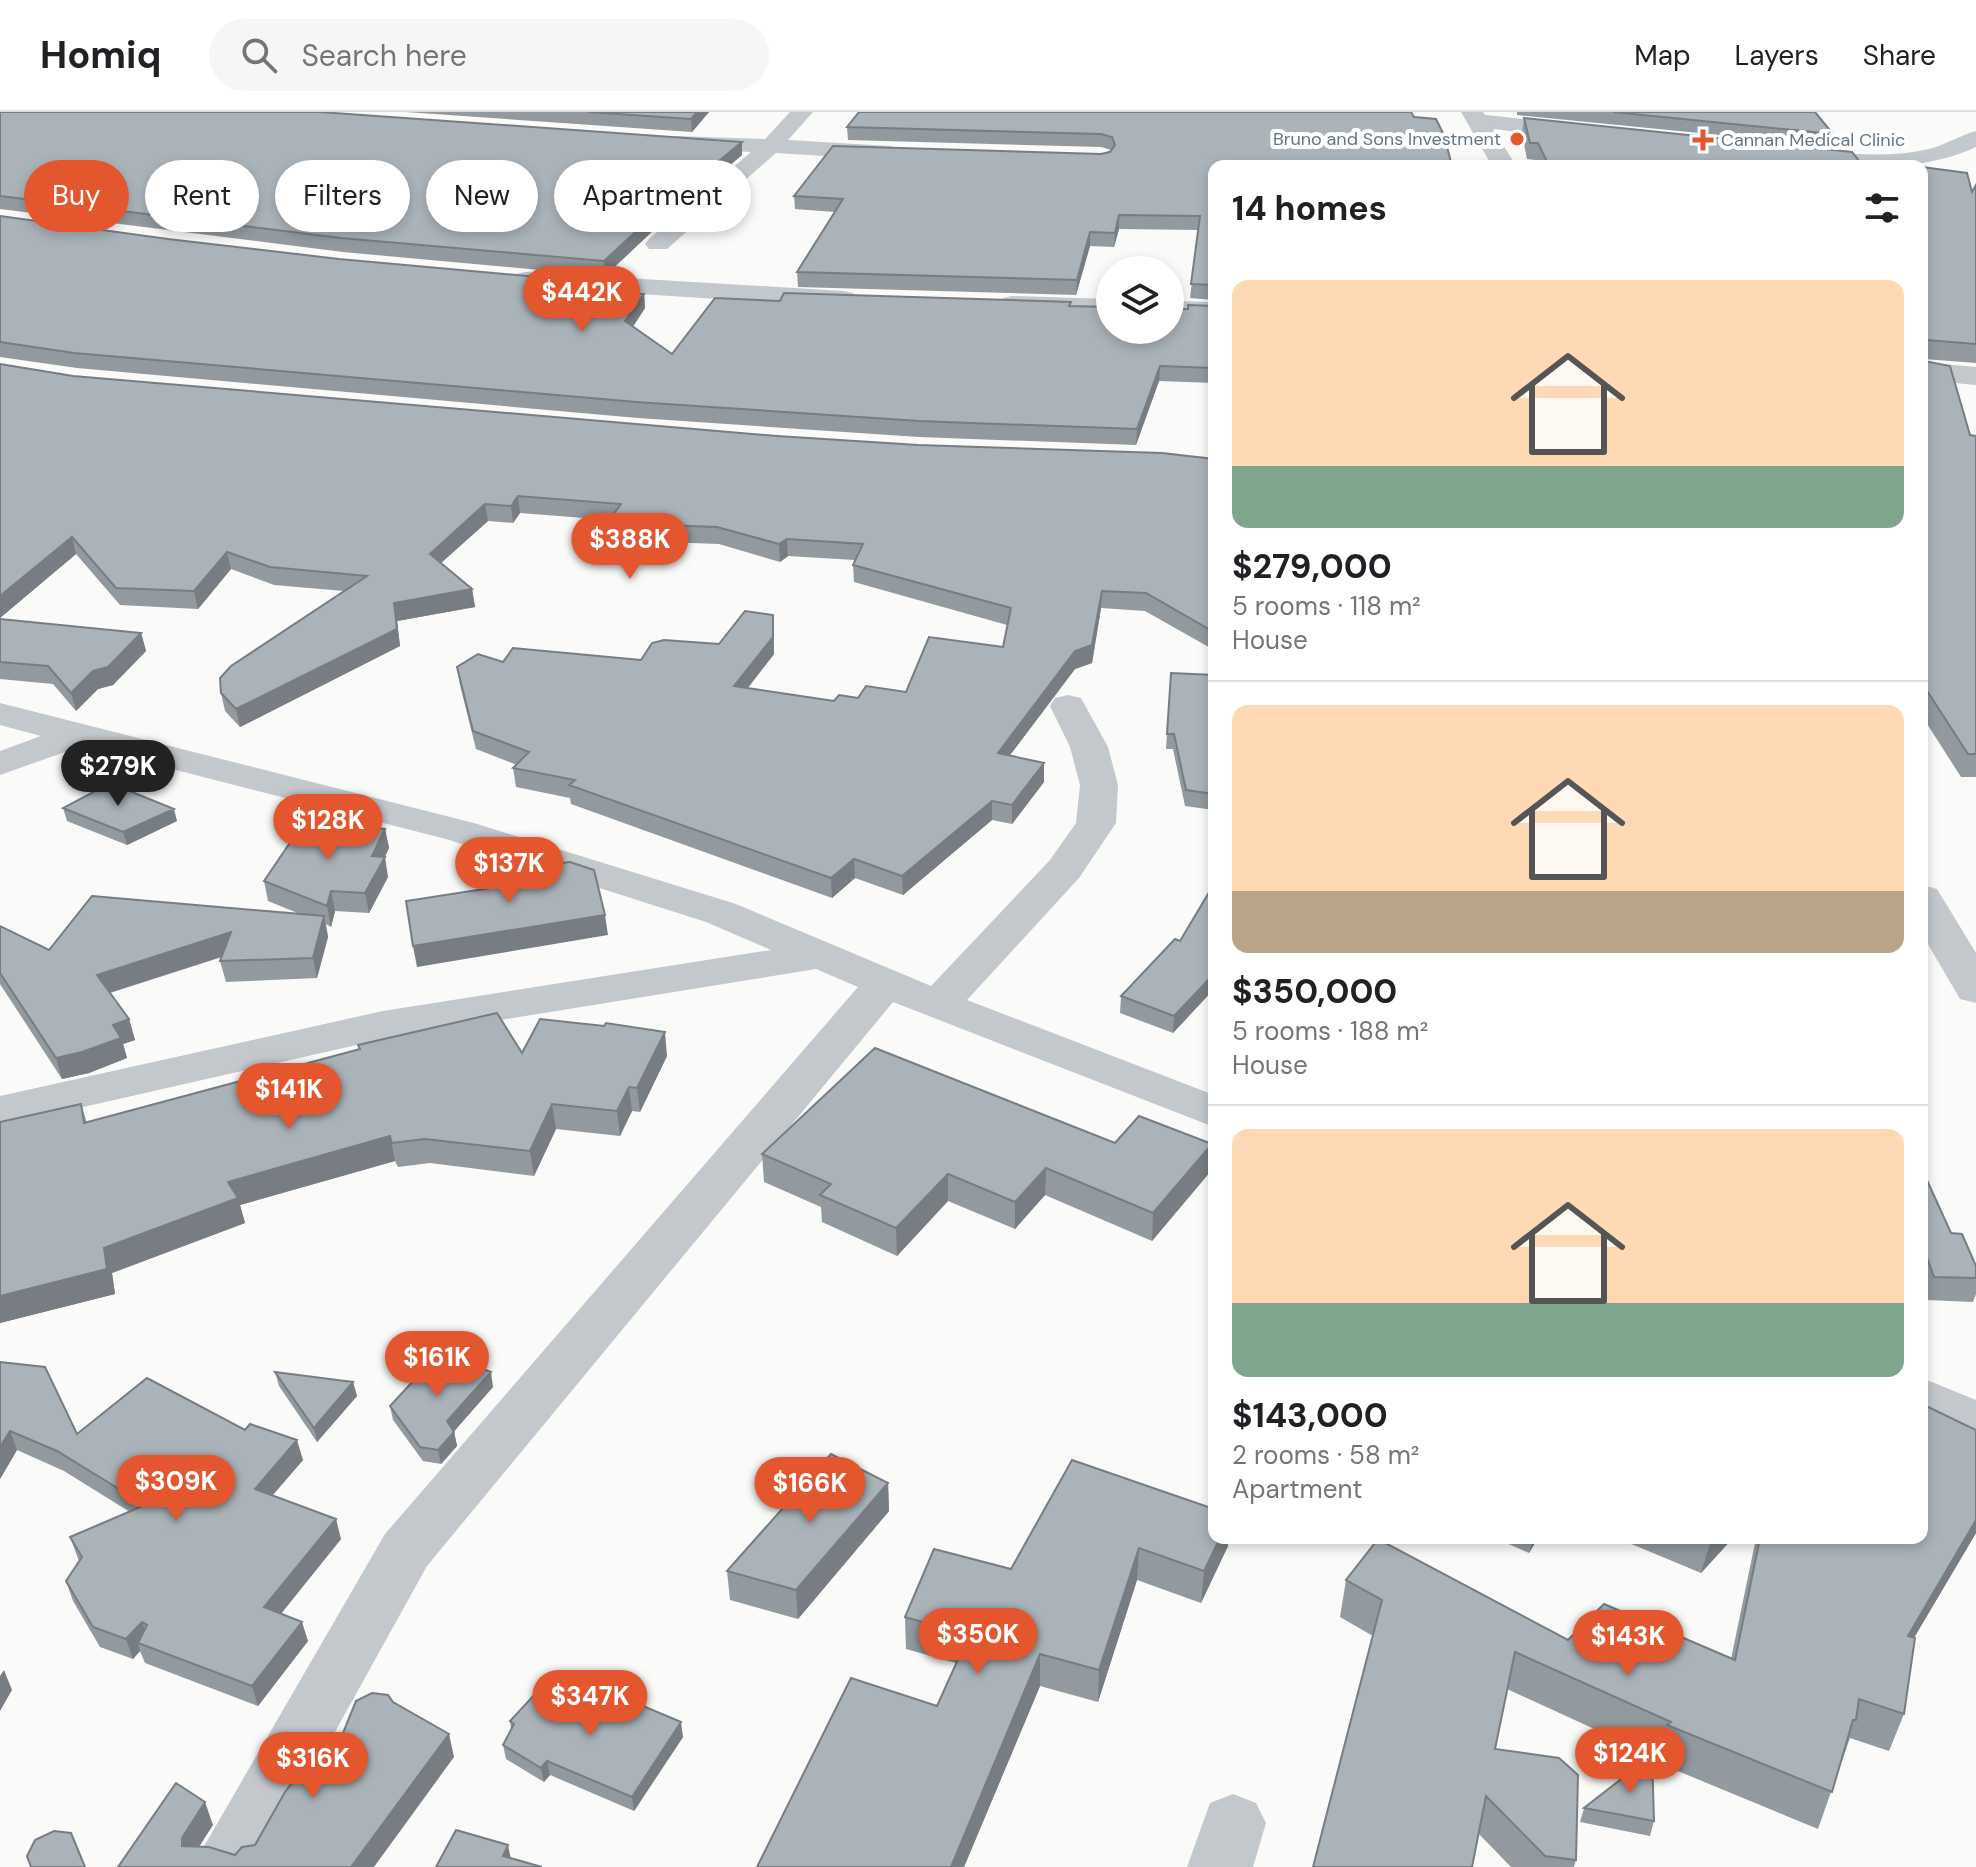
<!DOCTYPE html>
<meta charset="utf-8">
<style>
:root{--surface:#fff;--page:#f6f6f6;--text:#202124;--muted:#757577;--line:#e0e0e0;--accent:#e4572e}
body{margin:0;font-family:"DM Sans",sans-serif;background:var(--page);color:var(--text);height:100vh;display:flex;flex-direction:column;font-size:30px;white-space:nowrap}
*{box-sizing:border-box;margin:0}
p{font-size:26px;color:var(--muted)}
.icon{flex:none;width:44px;height:44px;fill:none;stroke:currentColor;stroke-width:2;stroke-linecap:round;stroke-linejoin:round}
.map{position:relative;flex:1;overflow:hidden}
.details{position:absolute;left:1208px;top:48px;width:720px;height:1384px;display:flex;flex-direction:column;background:var(--surface);border-radius:16px;box-shadow:0 4px 12px #0003}
.details>*{flex:none}
.banner{position:absolute;left:24px;top:48px;width:760px;height:72px;display:flex;gap:16px}
.fabs{position:absolute;left:1096px;top:144px;display:grid;gap:16px}
.fabs a{display:grid;place-items:center;width:88px;height:88px;border-radius:50%;background:var(--surface);box-shadow:0 4px 12px #0003;font-size:40px}
.price{position:absolute;translate:-50% -68px;padding:0 18px;border-radius:28px;background:var(--accent);color:#fff;font-size:26px;line-height:52px;filter:drop-shadow(0 2px 4px #0008)}
.price::after{content:'';position:absolute;left:50%;top:48px;width:24px;height:18px;margin-left:-12px;background:inherit;clip-path:polygon(0 0,100% 0,50% 100%)}
.price.on{background:#222;color:#fff}
ul{padding:0;list-style:none}
li{display:grid;align-content:center;gap:16px;height:424px;padding:0 24px}
li+li{border-top:2px solid var(--line)}
li span{display:grid;place-items:center;height:248px;border-radius:16px;color:#555}
li>.icon{margin-inline-start:auto}
span .icon{width:144px;height:144px;fill:#fffc;stroke-width:1}
li b{font-size:34px}
h2{display:flex;justify-content:space-between;align-items:center;height:96px;padding:0 24px;font-size:34px}
.tag{padding:0 28px;border-radius:36px;background:var(--surface);box-shadow:0 4px 12px #0003;font-size:28px;line-height:72px}
.tag.on{background:var(--accent);color:#fff}
header{display:flex;align-items:center;gap:48px;box-sizing:border-box;height:112px;padding:0 40px;background:var(--surface);border-bottom:2px solid var(--line)}
header strong{font-size:38px}
nav{display:flex;gap:44px;margin-inline-start:auto;font-size:28px}
.search{width:560px;height:72px;background:var(--page);display:flex;align-items:center;gap:20px;box-sizing:border-box;padding:0 28px;border-radius:44px;color:var(--muted);font-size:30px}
.map>svg:first-child{display:block}
.lines{fill:none;stroke-linecap:round;stroke-linejoin:round}
.minor{fill:#c3c8cc;fill-rule:evenodd}
.tertiary{fill:#c3c8cc;fill-rule:evenodd}
.wall{fill:#929a9f}
.shaded-wall{fill:#777d82}
.building{fill:#aab3b9;stroke:#777d82;stroke-width:2}
.poi-dot{fill:#e4572e;stroke:#fff;stroke-width:3}
.labels{text-anchor:middle;stroke-width:8;stroke-linejoin:round;paint-order:stroke}
.far-poi-label{font-size:18px;fill:#657683;stroke:#fff;text-anchor:end}
</style>
<header>
<strong>Homiq</strong>
<div class="search"><svg class="icon" aria-label="search" viewBox="0 0 24 24"><circle cx="10" cy="10" r="6"/><path d="M15 15l6 6"/></svg>Search here</div>
<nav><a>Map</a><a>Layers</a><a>Share</a></nav>
</header>
<div class="map">
<svg width="1976" height="1755" viewBox="0 0 1976 1755">
<rect width="100%" height="100%" fill="#fafaf8"/>
<g class="lines">
<path class="minor" d="M790,0h23l-25,28 102,6 8,2 3,5 -3,5 -8,2 -114,-7 -109,96h-18l-4,-5 4,-5 102,-87 -68,-4 -11,-7 3,-5 90,3z
M1478,2l105,12 11,7 -11,7 -113,-14 -3,-5 3,-5z
M1976,19v16c-47,23 -135,27 -186,14l-3,-5 3,-5 8,-2c43,4 89,10 131,0 17,-4 31,-14 47,-18z
M1922,250l54,5v18l-54,-5z
M1068,583l13,3 27,49 10,38 -2,38 -37,55 -112,122 247,95v32l-321,-125 -466,564 -167,301h-68l193,-333 473,-547 -42,-18 -433,70 -383,87v-30l383,-85 388,-61 -65,-28 -260,-83 -364,-93 -82,29v-24l41,-15 -41,-11v-22l474,120 262,81 195,82 119,-126 26,-37 4,-38 -10,-38 -20,-41 5,-8z
M1922,1266l54,22v45l-54,-23z
M1233,1682l23,9 10,20 -13,44h-66l23,-64z"/>
<path class="tertiary" d="M1461,0h22l33,54h-24z
M525,160l319,19 9,2 4,6 -4,6 -9,2 -328,-21 -4,-6 4,-6z
M1012,184l98,3v16l-107,-5 -4,-6 4,-6z
M1170,189l44,1v16l-44,-1z
M1922,773l15,4 39,64v50l-16,-4 -38,-65z"/>
</g>
<path class="wall" d="M0,0l742,30v13l-82,69 -55,52 -262,-24 -343,-43z
M406,0h303l-17,20z
M1517,0h298l18,22 -3,12 -313,-31z
M1414,5l-200,49v134l-24,-2 8,-68 -79,-1 -5,18 -24,-1 -14,49 -278,-8 -1,-15 38,-60 -40,-3 -1,-13 307,-42 10,-4 -10,-3 -253,-7 -1,-13z
M1524,6l339,48h-324l-3,-6 -9,-1 -5,-25z
M1922,55l50,25 4,-7v178l-52,-4 46,76 6,1v341h-15l-39,-61z
M0,104l168,23 415,51 61,4 1,14 -12,18 39,28 108,-53 408,8 26,-3v77l-55,-2 -23,64 -217,-8 -281,-19 -561,-50 -77,-11z
M0,252l73,12 704,60 141,9 296,14v191l-69,-39 -44,-3 -9,55 -17,6 -65,86 34,8v19l-32,42 -20,-4 -89,75 -48,-17 -23,20 -261,-94 -1,-6 -54,-11 -3,-19 4,-3 -41,-16 -16,-64 -3,-18 46,-5 138,-2 133,-28v22l-26,34 86,13 72,-9 97,-45 4,-22 -153,-43 -1,-17 2,-5 -67,-4 -8,6 -61,-18 -110,-4 -2,-17 3,-3 -90,-7 -7,10 -25,-2 -47,42 31,26 3,18 -78,14 3,25 -160,81 -15,-16 -4,-18 123,-102 -70,-6 -43,-16 -33,40 -78,-4 -44,-51 -76,64z
M0,507l141,14 5,18 -33,34 -15,4 -22,22 -23,-27 -53,-5z
M1171,561l43,2v135l-29,-4 -12,-57h-7z
M63,696l114,13 -50,24 -60,-24z
M385,717l4,19 -5,9 4,20 -19,36 -34,-2 -4,16 -5,-3 2,13 -11,41 -91,4 -6,-21 2,-4 -112,36 19,26 6,21 -12,4 4,14 -38,15 -27,6 -62,-95v-58l49,24 251,-36 -32,-13 -4,-20z
M1214,729v20l-4,-1 2,-15z
M1214,772v105l-41,44 -53,-20 1,-17 59,-55z
M358,933l164,8 145,3 -27,56 -8,-1 -12,25 -64,-7 -22,47 -104,-13 -32,4 -3,-6 -155,44 5,18 -133,50 3,21 -115,29v-201l81,-18 6,19 272,-73z
M1115,1031l97,1 -2,28 -58,69 -107,-46 -30,34 -67,-28 -51,55 -75,-34 -1,-15 -57,-25 -2,-28z
M1922,1066l29,55 25,33v28l-3,8 -47,-2 -4,-12z
M0,1250l77,72 226,26 -31,35 69,44 -60,75 27,27 -50,65 -113,-43 -5,-12 -7,8 -33,-12 -27,-46 -7,-20 13,-20 -9,-24 60,-25 -66,-41 -47,-21 -17,29z
M275,1260l78,10 4,14 -40,46 -38,-56z
M493,1275l-39,44 3,15 -16,18 -18,-3 -30,-41 -3,-14z
M1976,1318v103l-62,105 -10,76 -15,37 -39,-13 -32,91 -162,-67 2,-4 -6,-2 2,65 -4,15 -70,-14 4,-14 67,-53 -144,-66 -12,60 81,111 -2,7h-63l-33,-34 -105,-197 -33,-19 6,-37 222,60 163,19 25,-121h166z
M1072,1348l156,86 -27,57 -64,-23 -39,122 -58,-16 -76,181h-207l180,-161 19,-43 -50,-14 -1,-32 106,-48z
M888,1371l1,28 -91,108 -68,-19 -3,-29z
M1495,1426h43l-9,15z
M1617,1426h116l-32,35z
M624,1608l59,17 -49,74 -84,-36 -6,7 -38,-23 -3,-14 8,-16 -1,-8z"/>
<path class="shaded-wall" d="M697,0h12l-17,20 -1,-13z
M742,30v13l-82,69 -55,52 -1,-15 55,-51z
M1119,103v14l-5,18 1,-14z
M1090,120v14l-14,49 1,-15z
M582,169l2,15 -11,-7z
M644,182l1,14 -18,28 -2,-15z
M1160,254l-1,15 -23,64 1,-16z
M518,384l2,17 -7,10 -2,-17z
M485,392l3,17 -56,50 -2,-17z
M72,425l4,17 -76,64v-22z
M787,427l1,17 -8,6 -1,-18z
M227,440l4,17 -33,40 -4,-18z
M472,477l3,18 -78,14 3,25 -160,81 -4,-18 158,-106z
M1102,479l-1,17 -9,55 -17,6 -77,102v-18z
M773,503l1,39 -39,50 -1,-18z
M141,521l5,18 -33,34 -15,4 -22,22 -5,-18 22,-22z
M1044,651v19l-32,42v-19z
M992,689v19l-89,75 -1,-19z
M174,697l3,12 -50,24 -4,-13z
M385,717l4,19 -6,13 2,-4 3,20 -19,36 -4,-20 7,-37z
M854,747l1,19 -23,20 -1,-20z
M331,779l4,20 -4,16 -4,-21z
M605,803l3,20 -191,32 -4,-21z
M324,804l4,21 -11,41 -4,-20z
M231,820l5,20 -134,43 -5,-20z
M1214,862v15l-41,44 1,-17z
M129,907l6,21 -12,4 4,14 -38,15 -27,6 -6,-21 57,-33z
M665,920l2,24 -27,56 -3,-24z
M629,975l3,24 -12,25 -3,-25z
M552,992l4,25 -22,47 -4,-25z
M390,1024l5,25 -155,44 5,18 -133,50 3,21 -115,29v-27l104,-48 124,-66z
M1212,1032l-2,28 -58,69 1,-28z
M1046,1056l-1,27 -30,34v-27z
M948,1062v27l-51,55 -1,-28z
M491,1260l2,15 -43,49 -3,-15z
M353,1270l4,14 -40,46 -3,-14z
M10,1319l7,19 -17,29v-32z
M454,1320l3,14 -16,18 -3,-14z
M297,1328l6,20 -42,49 -6,-20z
M888,1371l1,28 -91,108 -2,-29z
M336,1407l5,20 -71,88 -6,-20z
M1976,1408v13l-83,140 15,-37z
M1220,1426h8v8l-27,57 3,-32z
M1533,1426h5l-9,15z
M1712,1426h21l-32,35 10,-33z
M1139,1436l-2,32 -39,122 1,-32z
M142,1510l7,19 -11,2 2,8 -7,8 -7,-20z
M302,1510l6,19 -50,65 -6,-20z
M1040,1542v32l-76,181h-13z
M4,1558l8,20 -12,21v-35z
M681,1610l2,15 -49,74 -2,-14z
M449,1622l5,23 -80,110h-23z
M547,1649l3,14 -6,7 -3,-14z
M205,1690l8,23 -23,36 -8,-15v-8z
M508,1733l3,15 -8,-4z"/>
<path class="building" d="M0,0h320l422,30 -83,68 -55,51 -263,-23 -341,-42z
M588,0h109l-6,7z
M859,0h552l3,5 22,2 8,16 8,31h-238v119l-23,-1 9,-68 -81,-1 -4,18 -25,-1 -13,48 -280,-8 46,-73 -49,-3 39,-50 268,8 9,-2 5,-7 -3,-8 -11,-3 -254,-7z
M1613,0h202l18,22z
M1524,6l328,34 11,14h-314l-11,-23h-8z
M1922,55l45,6 5,19 4,-7v159l-49,-4 -3,3v18l26,5 20,69 6,1v318h-8l-46,-71z
M0,104l168,23 171,20 243,22 -9,8 71,5 -19,27 47,33 43,-56 65,3 4,-8 287,9 -2,4 41,1v23h60v-21h18v-4l26,1v62l-54,-2 -23,63 -218,-8 -283,-19 -562,-49 -74,-11z
M0,252l73,12 704,60 141,9 244,8 52,6v173l-68,-39 -44,-2 -10,54 -17,6 -77,102 46,10 -32,42 -20,-4 -90,75 -48,-17 -23,19 -262,-93 6,-5 -62,-12 16,-16 -56,-21 -16,-64 21,-13 25,8 10,-14 128,12 11,-17 12,-3 55,4 26,-33 28,4v22l-39,49 100,15 5,-6 19,3 8,-12 40,6 23,-55 74,10 8,-39 -158,-43 10,-21 -76,-5 -8,5 -62,-17 -110,-4 14,-19 -103,-8 -7,10 -26,-2 -55,50 42,35 -78,14 3,26 -161,80 -15,-16 -1,-15 11,-12 136,-90 -97,-9 -43,-15 -33,39 -78,-3 -44,-51 -72,59z
M0,507l141,14 -33,34 -15,4 -22,22 -23,-27 -48,-4z
M1171,561l43,2v119l-28,-4 -12,-56h-7z
M110,671l64,26 -51,23 -60,-24z
M302,713l83,4 -13,27 13,1 -20,36 -34,-2 -4,15 -63,-25z
M570,750l24,8 11,45 -192,31 -7,-45 104,-16 -3,-14z
M1214,772v90l-40,42 -53,-20 54,-57 5,2z
M92,784l232,20 -11,42 -93,3 11,-29 -134,43 32,44 -16,6 8,13 -39,14 -26,6 -56,-85v-47l49,24z
M497,901l25,40 18,-34 64,7 2,-3 59,9 -28,56 -8,-1 -12,24 -65,-7 -22,47 -105,-12 -33,4 -2,-7 -162,46 10,16 -134,50 3,21 -107,27v-174l81,-18 3,19 276,-74 -2,-4z
M875,936l240,95 24,-27 73,28 -59,69 -107,-45 -31,34 -67,-28 -52,54 -76,-33 11,-11 -69,-30z
M1922,1066h4l25,55 11,1 14,32v12l-42,-1 -12,-33z
M439,1241l52,19 -44,49 7,11 -16,18 -18,-3 -30,-41z
M0,1250l45,5 32,67 70,-56 98,52 5,-6 47,16 -42,49 81,30 -72,88 38,15 -50,64 -114,-43 9,-18 -5,-3 -16,17 -33,-12 -27,-46 16,-24 -12,-20 75,-32 -88,-54 -47,-20 -10,16z
M275,1260l78,10 -39,46z
M1922,1292l54,26v90l-68,116 7,2 -11,76 -45,-15 -3,21h-3l-21,72 -165,-67 4,-3 -156,-70 -20,97 64,9 19,17 -2,85 -31,-4 -59,-60 -14,71h-159l69,-267 -36,-20 32,-41 190,101 36,-36 131,56 25,-122h162z
M831,1342l57,29 -92,107 -69,-19z
M1072,1348l142,49v29h6l-16,33 -65,-23 -40,122 -59,-16 -89,213h-194l94,-189 86,28 32,-71 -64,-18 29,-68 77,20z
M549,1567l75,41 12,-17 45,19 -49,75 -85,-36 -6,7 -38,-23 11,-21 -4,-3z
M372,1581l16,2 5,7 56,32 -98,133h-233l58,-84 29,19 -23,36v8l27,1 26,8 7,-8 13,-2 30,-53 27,-35 18,8 26,-64z
M1652,1643l2,66 -70,-13z
M456,1718l52,15 -5,11 39,11h-106z
M54,1719l17,2 14,34h-54l-4,-11 8,-16z"/>
<g class="poi-dot">
<circle cx="1517" cy="27" r="8"/>
<path d="M1699 16h8v8h8v8h-8v8h-8v-8h-8v-8h8z"/>
</g>
<g class="labels">
<g class="far-poi-label">
<text x="1501" y="33">Bruno and Sons Investment</text>
<text x="1721" y="34" text-anchor="start">Cannan Medical Clinic</text>
</g>
</g>
</svg>
<div class="fabs">
<a><svg class="icon" aria-label="layers" viewBox="0 0 24 24"><path d="M12 4l9 5-9 5-9-5zM3 14l9 5 9-5"/></svg></a>
</div>
<b class="price" style="left:582px;top:222px">$442K</b>
<b class="price" style="left:630px;top:469px">$388K</b>
<b class="price on" style="left:118px;top:696px">$279K</b>
<b class="price" style="left:328px;top:750px">$128K</b>
<b class="price" style="left:509px;top:793px">$137K</b>
<b class="price" style="left:289px;top:1019px">$141K</b>
<b class="price" style="left:437px;top:1287px">$161K</b>
<b class="price" style="left:176px;top:1411px">$309K</b>
<b class="price" style="left:810px;top:1413px">$166K</b>
<b class="price" style="left:978px;top:1564px">$350K</b>
<b class="price" style="left:1628px;top:1566px">$143K</b>
<b class="price" style="left:590px;top:1626px">$347K</b>
<b class="price" style="left:1630px;top:1683px">$124K</b>
<b class="price" style="left:313px;top:1688px">$316K</b>
<div class="banner">
<a class="tag on">Buy</a>
<a class="tag">Rent</a>
<a class="tag">Filters</a>
<a class="tag">New</a>
<a class="tag">Apartment</a>
</div>
<section class="details">
<h2>14 homes<svg class="icon" aria-label="filters" viewBox="0 0 24 24"><path d="M4 7h16M4 17h16"/><circle cx="9" cy="7" r="2"/><circle cx="15" cy="17" r="2"/></svg></h2>
<ul>
<li><span style="background:linear-gradient(#ffd9b3 75%,#7fa58c 0)"><svg class="icon" aria-label="home" viewBox="0 0 24 24"><path d="M3 11l9-7 9 7M6 9v11h12V9"/></svg></span><div><b>$279,000</b><p>5 rooms · 118 m²</p><p>House</p></div></li>
<li><span style="background:linear-gradient(#ffd9b3 75%,#b9a48a 0)"><svg class="icon" aria-label="home" viewBox="0 0 24 24"><path d="M3 11l9-7 9 7M6 9v11h12V9"/></svg></span><div><b>$350,000</b><p>5 rooms · 188 m²</p><p>House</p></div></li>
<li><span style="background:linear-gradient(#ffd9b3 70%,#7fa58c 0)"><svg class="icon" aria-label="home" viewBox="0 0 24 24"><path d="M3 11l9-7 9 7M6 9v11h12V9"/></svg></span><div><b>$143,000</b><p>2 rooms · 58 m²</p><p>Apartment</p></div></li>
</ul>
</section>
</div>
